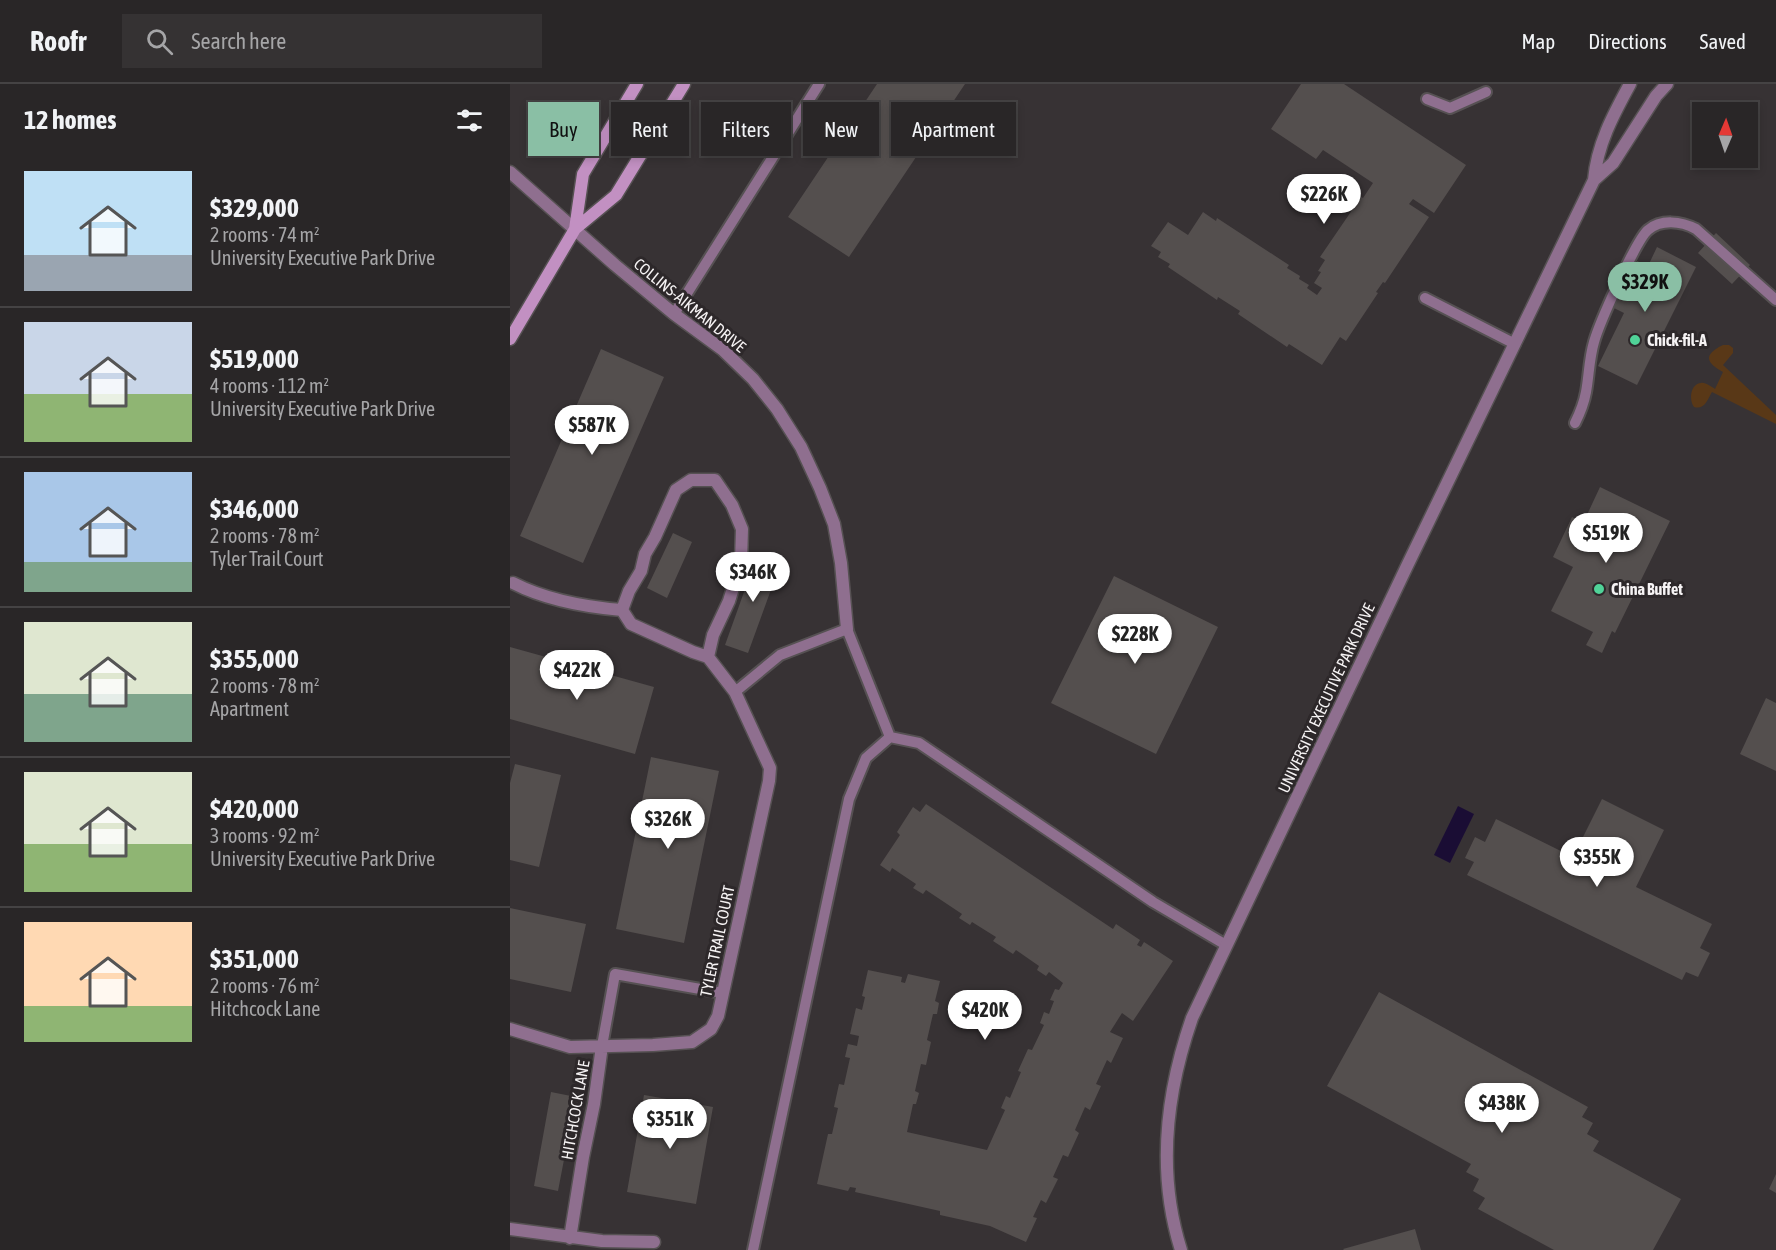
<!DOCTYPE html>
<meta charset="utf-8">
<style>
:root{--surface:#292627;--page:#353233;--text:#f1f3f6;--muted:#a5a5a7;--line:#454344;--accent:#8abfa5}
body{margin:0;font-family:"Asap Condensed",sans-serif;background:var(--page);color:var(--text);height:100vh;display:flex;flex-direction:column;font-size:22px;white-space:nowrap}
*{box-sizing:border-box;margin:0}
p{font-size:20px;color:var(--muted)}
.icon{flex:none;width:33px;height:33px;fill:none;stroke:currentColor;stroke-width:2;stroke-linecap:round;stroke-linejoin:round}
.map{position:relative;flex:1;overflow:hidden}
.side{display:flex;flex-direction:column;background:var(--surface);width:510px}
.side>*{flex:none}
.top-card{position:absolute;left:18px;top:18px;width:570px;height:54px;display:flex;gap:12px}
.needle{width:39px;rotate:2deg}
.controls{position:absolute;left:1182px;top:18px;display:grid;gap:12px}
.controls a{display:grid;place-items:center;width:66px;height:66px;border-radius:0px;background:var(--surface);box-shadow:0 3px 9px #0003,0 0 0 2px var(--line);font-size:30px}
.price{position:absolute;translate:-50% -51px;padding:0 14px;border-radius:21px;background:#fff;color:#222;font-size:20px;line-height:39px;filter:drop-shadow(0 2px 3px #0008)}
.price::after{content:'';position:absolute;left:50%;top:36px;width:18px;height:14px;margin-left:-9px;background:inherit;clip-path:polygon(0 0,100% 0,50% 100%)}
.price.current{background:var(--accent);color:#111}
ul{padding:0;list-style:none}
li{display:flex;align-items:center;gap:18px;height:150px;padding:0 24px}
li+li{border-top:2px solid var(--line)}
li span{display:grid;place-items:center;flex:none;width:168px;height:120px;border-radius:0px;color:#555}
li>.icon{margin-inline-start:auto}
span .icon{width:72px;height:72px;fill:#fffc;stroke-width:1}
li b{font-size:26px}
h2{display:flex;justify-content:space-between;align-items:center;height:72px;padding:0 24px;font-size:26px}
.tag{padding:0 21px;border-radius:0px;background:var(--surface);box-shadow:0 3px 9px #0003,0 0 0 2px var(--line);font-size:21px;line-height:54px}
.tag.current{background:var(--accent);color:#111}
header{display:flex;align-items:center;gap:36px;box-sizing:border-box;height:84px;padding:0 30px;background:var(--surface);border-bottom:2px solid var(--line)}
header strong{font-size:28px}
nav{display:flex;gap:33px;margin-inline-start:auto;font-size:21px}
.search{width:420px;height:54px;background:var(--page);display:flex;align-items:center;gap:15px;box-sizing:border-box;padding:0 21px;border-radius:0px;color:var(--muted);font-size:22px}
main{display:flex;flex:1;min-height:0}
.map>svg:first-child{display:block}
.green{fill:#593817}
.water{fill:#1a0d34}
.building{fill:#544f4e}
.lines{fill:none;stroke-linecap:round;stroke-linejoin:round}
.lane-casing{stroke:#565153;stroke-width:14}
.street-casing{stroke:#565153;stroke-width:15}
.secondary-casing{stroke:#565153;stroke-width:15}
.lane{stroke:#8f6f8f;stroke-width:10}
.street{stroke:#8f6f8f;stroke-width:12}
.secondary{stroke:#c290c2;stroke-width:12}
.poi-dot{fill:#50d398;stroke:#2d282a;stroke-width:2}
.labels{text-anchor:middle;stroke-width:6;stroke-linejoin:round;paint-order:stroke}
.street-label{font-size:16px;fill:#f6f3f4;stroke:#2d282a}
.poi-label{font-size:16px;font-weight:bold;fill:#f6f3f4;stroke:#2d282a;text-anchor:start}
</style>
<header>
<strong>Roofr</strong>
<div class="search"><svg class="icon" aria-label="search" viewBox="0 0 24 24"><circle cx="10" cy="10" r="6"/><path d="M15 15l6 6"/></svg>Search here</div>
<nav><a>Map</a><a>Directions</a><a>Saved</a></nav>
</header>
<main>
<section class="side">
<h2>12 homes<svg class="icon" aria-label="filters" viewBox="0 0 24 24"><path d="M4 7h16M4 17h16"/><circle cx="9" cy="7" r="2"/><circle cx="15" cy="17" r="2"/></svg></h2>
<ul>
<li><span style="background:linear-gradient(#bfe0f5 70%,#9aa5b1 0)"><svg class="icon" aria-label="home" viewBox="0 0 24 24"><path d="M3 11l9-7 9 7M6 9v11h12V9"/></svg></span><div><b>$329,000</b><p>2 rooms · 74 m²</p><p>University Executive Park Drive</p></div></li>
<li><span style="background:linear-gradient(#c9d6e8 60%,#8fb573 0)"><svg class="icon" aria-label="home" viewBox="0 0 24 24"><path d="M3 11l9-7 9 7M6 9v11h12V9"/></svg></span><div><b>$519,000</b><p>4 rooms · 112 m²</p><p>University Executive Park Drive</p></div></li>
<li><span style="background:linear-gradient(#a9c7e8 75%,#7fa58c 0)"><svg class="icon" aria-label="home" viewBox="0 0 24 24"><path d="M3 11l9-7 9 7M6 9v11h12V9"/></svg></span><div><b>$346,000</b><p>2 rooms · 78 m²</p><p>Tyler Trail Court</p></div></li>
<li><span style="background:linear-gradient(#dfe7d0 60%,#7fa58c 0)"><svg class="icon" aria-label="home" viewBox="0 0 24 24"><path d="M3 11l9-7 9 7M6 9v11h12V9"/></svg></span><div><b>$355,000</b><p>2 rooms · 78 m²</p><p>Apartment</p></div></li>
<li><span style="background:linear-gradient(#dfe7d0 60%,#8fb573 0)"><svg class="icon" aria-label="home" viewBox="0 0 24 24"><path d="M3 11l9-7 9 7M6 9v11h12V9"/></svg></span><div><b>$420,000</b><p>3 rooms · 92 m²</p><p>University Executive Park Drive</p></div></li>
<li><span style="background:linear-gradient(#ffd9b3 70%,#8fb573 0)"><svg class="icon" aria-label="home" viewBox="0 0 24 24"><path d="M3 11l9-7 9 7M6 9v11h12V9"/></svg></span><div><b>$351,000</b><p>2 rooms · 76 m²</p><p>Hitchcock Lane</p></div></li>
</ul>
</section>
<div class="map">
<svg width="1266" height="1166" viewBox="0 0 1266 1166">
<rect width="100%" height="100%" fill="#373234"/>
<path class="green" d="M1213,261h6l4,3v5l-10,12 53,50v9l-64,-32c-5,8 -7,18 -18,15 -5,-7 -4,-23 7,-24 4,-1 11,4 14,6l8,-17c-16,-9 -21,-17 0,-27z"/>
<path class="water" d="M948,722l16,8 -24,49 -16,-8z"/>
<path class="building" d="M367,0h88l-116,173 -61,-40z
M791,0h43l122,81 -32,48 -21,-14 -4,5 20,13 -44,66 -2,-1 -7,10 2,1 -32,48 -6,-4 -18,28 -33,-21 -2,3 -49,-33 2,-3 -22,-14 -1,3 -49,-33 2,-3 -12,-7 3,-5 -10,-6 17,-24 20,13 15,-23 13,9 1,-3 72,47 -2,3 13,8 -1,3 10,6 -2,3 10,7 5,-7 -8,-5 7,-11 -3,-1 7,-11 -5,-3 41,-60 2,1 10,-15 -50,-33 -7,9 -45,-30z
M1206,149l34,32 -18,19 -34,-31z
M1147,163l39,20 -59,118 -39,-19 26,-53 -10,-5 23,-47 11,5z
M91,265l63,28 -81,186 -63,-27z
M1090,403l70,34 -55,112 -3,-2 -10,22 -16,-8 7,-13 -42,-21 22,-44 -20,-10 19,-40 21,10 2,-6 -9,-4z
M163,449l19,9 -25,56 -20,-10z
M248,469l23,9 -33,91 -23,-8z
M604,492l104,51 -62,127 -105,-51z
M0,563l144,40 -19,67 -125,-35z
M1256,614l10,5v68l-36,-17z
M141,673l68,14 -35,172 -68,-14z
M5,680l46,11 -22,92 -29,-7v-77z
M1092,715l62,31 -28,57 76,37 -12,24 10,5 -12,24 -12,-5 -4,8 -215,-105 7,-13 -9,-4 10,-21 10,5 11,-23 77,38z
M416,720l187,125 3,-5 24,16 -3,5 4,2 3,-5 29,19 -40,60 -11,-8 -12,19 13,6 -12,25 -4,-3 -11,24 5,2 -11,24 -5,-3 -10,23 4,3 -11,24 -5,-2 -10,22 5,2 -12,24 -5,-3 -8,17 4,1 -11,24 -36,-16 -50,-11v-4l-85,-19 1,-4 -6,-1 -2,4 -31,-7 11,-50h4l6,-26 -4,-1 5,-23 5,1 6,-27 -5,-1 3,-13 9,2 2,-10 -9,-2 6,-26 6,2 3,-13 -3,-1 6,-26 34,7 -1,5 4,1 3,-9 32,7 -5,20 4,2 -2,11h-4l-6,26 4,2 -5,23 -5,-1 -6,27 4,2 -3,11h-3l-6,28 80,18 18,-40 -4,-2 5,-12 4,2 11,-26 -3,-1 10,-22 4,1 12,-25 -4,-2 4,-11 5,2 5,-13 -4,-1 5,-11 4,1 4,-7 -14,-11 -3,4 -9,-6 2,-4 -23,-16 -3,4 -20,-13 3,-4 -24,-15 -2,3 -11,-7 3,-4 -36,-24 -3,4 -10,-6 3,-4 -24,-16 -2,4 -10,-7 20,-30 -3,-3 16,-25 7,5z
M0,824l76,16 -15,68 -61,-13z
M869,908l209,115 -6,10 11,6 -6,11 12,7 -6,10 88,48 -28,51h-99l-76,-41 7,-11 -12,-7 6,-12 -13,-7 5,-8 -144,-78z
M41,1008l25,5 -18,94 -24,-5z
M134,1011l69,12 -17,97 -69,-12z
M1266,1090v19l-7,-4z
M905,1145l6,21h-77l-1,-1z"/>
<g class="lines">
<defs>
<path id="lane" d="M917,15l23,9 36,-16
M915,214l90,46
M164,230l145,-230
M1065,339c5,-10 9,-20 11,-31 3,-16 3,-33 8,-50 5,-18 42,-102 54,-112 13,-11 33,-9 48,-1l80,71
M225,608l45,-37 67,-26 43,108
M92,962l13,-72 108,19
M243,1166l96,-451 17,-41 24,-21 29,6 234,159 73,43"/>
<path id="street" d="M0,88l105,93 59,49 49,36 30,29 24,30 24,38 19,41 14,36 7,39 6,66
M1084,96l19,-17 43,-67 11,-12
M3,499c33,17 72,24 109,27
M0,945l60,18 83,-2 39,-3 19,-13 7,-13 51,-235 1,-13 -35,-76 -27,-35 5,-22 16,-34 12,-39 1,-33 -10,-24 -17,-25h-24l-15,10 -21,47 -10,17 -4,17 -12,20 -7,19 9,14 62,28 15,5
M0,1145l92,12 52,1
M60,1154l13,-81 11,-53 8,-58
M671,1166c-24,-76 -15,-157 11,-232l215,-452 187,-386c3,-35 19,-65 36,-96"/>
<path id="secondary" d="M65,145l8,-55 54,-90
M0,255l65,-110 41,-34 68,-111"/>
</defs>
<use href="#lane" class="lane-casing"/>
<use href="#street" class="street-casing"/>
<use href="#secondary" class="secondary-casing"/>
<use href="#lane" class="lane"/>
<use href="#street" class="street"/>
<use href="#secondary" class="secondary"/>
</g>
<g class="poi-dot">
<circle cx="1125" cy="256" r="6"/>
<circle cx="1089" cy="505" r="6"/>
</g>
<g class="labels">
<g class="street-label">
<text transform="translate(180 221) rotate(39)" y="6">COLLINS-AIKMAN DRIVE</text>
<text transform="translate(816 614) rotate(-65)" y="6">UNIVERSITY EXECUTIVE PARK DRIVE</text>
<text transform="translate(207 857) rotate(-78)" y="6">TYLER TRAIL COURT</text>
<text transform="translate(65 1026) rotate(-80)" y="6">HITCHCOCK LANE</text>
</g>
<g class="poi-label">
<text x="1137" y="262">Chick-fil-A</text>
<text x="1101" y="511">China Buffet</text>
</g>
</g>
</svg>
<div class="controls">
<a><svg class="needle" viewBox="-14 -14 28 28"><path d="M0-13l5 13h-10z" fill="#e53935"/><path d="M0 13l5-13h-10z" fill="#a5a5a7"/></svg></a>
</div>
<b class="price" style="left:814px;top:141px">$226K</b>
<b class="price current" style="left:1135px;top:229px">$329K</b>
<b class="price" style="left:82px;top:372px">$587K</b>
<b class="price" style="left:1096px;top:480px">$519K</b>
<b class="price" style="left:243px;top:519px">$346K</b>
<b class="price" style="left:625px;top:581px">$228K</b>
<b class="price" style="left:67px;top:617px">$422K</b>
<b class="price" style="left:158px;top:766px">$326K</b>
<b class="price" style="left:1087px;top:804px">$355K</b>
<b class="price" style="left:475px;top:957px">$420K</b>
<b class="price" style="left:992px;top:1050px">$438K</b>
<b class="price" style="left:160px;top:1066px">$351K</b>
<div class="top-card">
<a class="tag current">Buy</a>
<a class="tag">Rent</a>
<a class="tag">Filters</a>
<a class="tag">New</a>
<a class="tag">Apartment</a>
</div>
</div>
</main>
